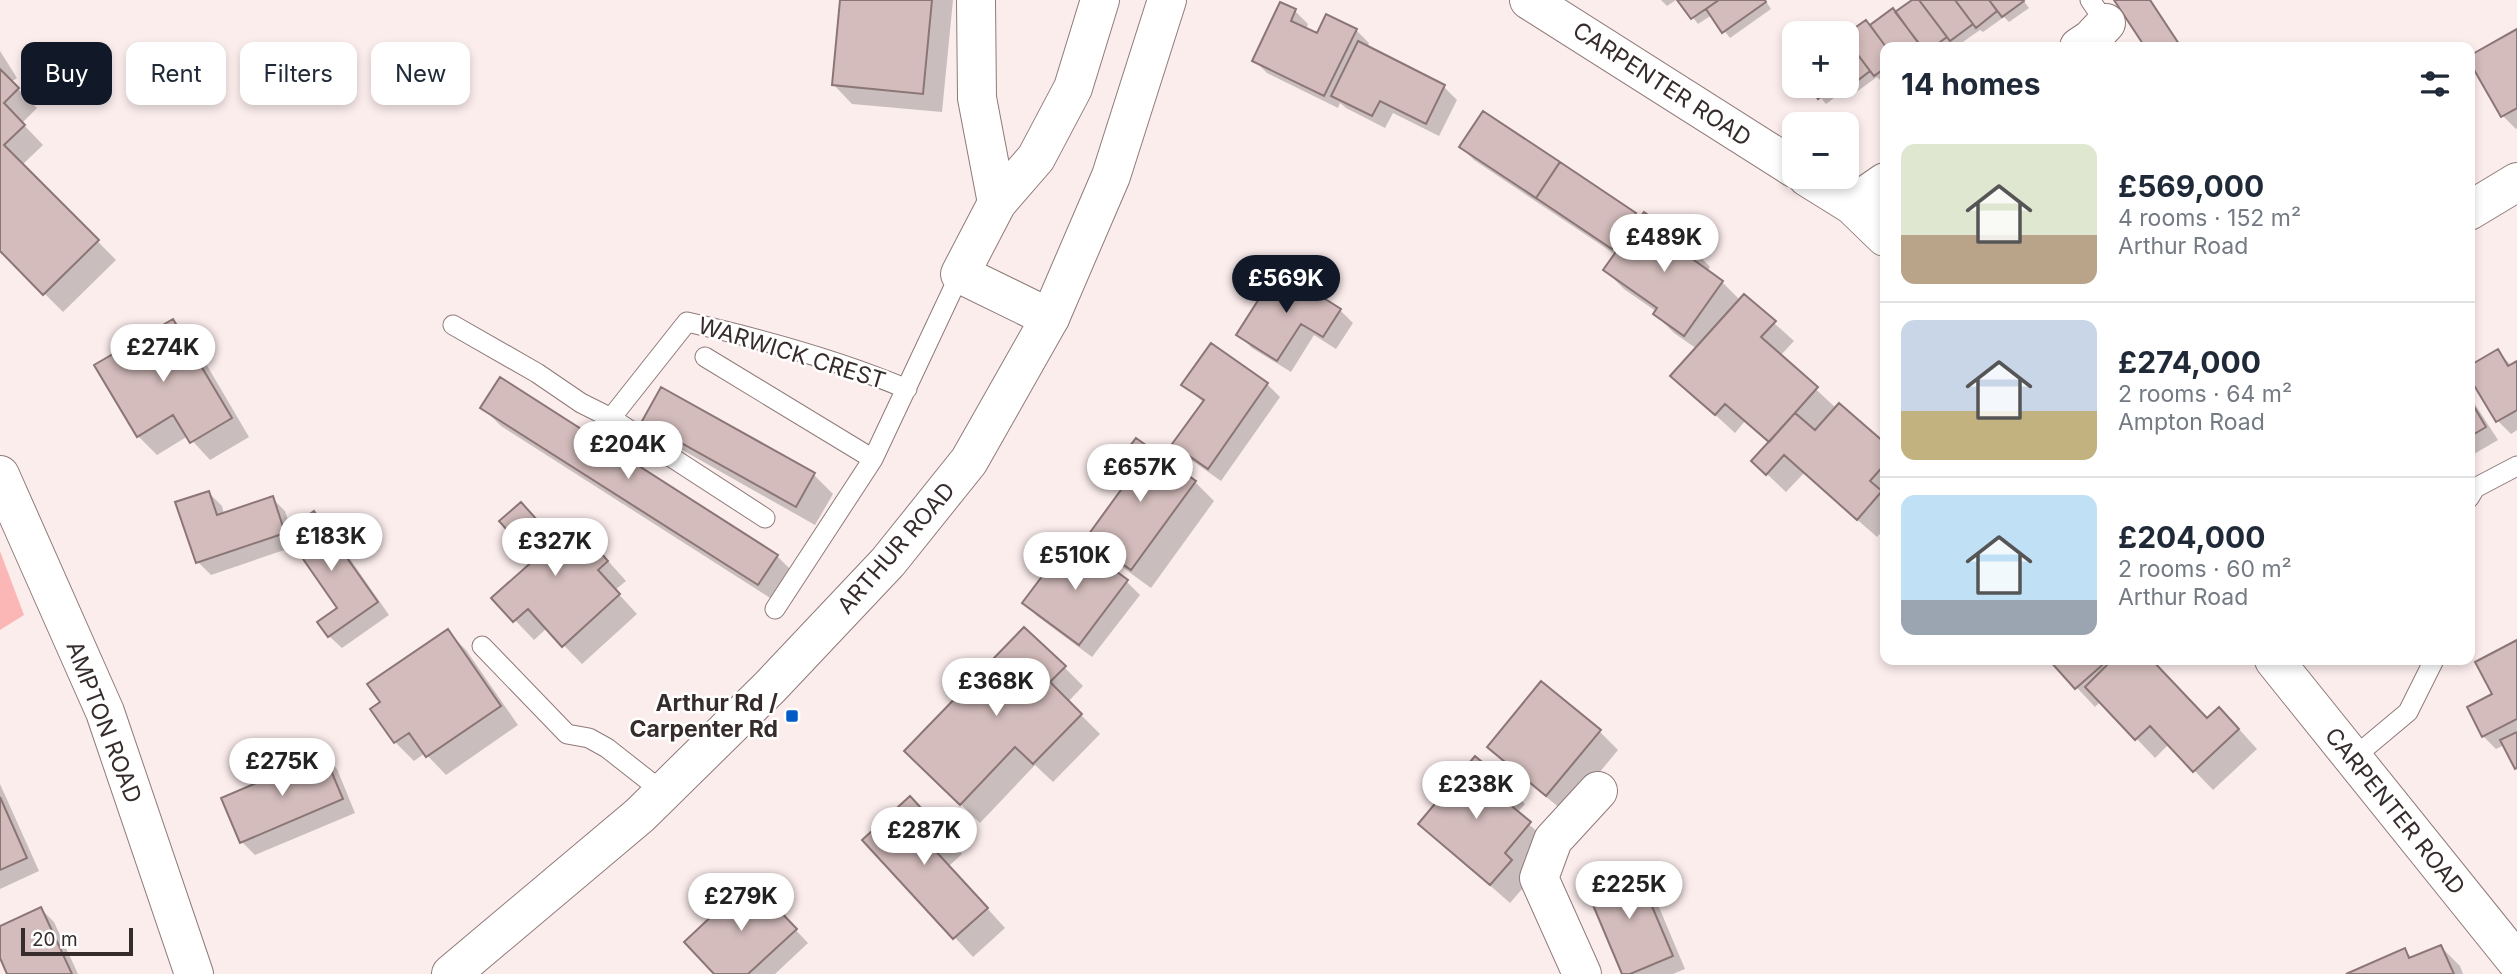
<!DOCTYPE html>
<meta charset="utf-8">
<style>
:root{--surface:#fff;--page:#f6f6f7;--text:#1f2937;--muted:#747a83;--line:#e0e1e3;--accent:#111827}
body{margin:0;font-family:Inter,sans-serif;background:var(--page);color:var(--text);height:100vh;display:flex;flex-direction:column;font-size:26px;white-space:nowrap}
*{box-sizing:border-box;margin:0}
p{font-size:23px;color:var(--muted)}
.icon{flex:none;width:38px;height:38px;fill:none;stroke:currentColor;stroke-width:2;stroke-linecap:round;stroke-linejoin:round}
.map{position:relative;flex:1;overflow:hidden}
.drawer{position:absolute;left:1880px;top:42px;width:595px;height:623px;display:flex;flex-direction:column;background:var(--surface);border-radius:14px;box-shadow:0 4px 10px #0003}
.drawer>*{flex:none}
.banner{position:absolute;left:21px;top:42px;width:665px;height:63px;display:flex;gap:14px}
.buttons{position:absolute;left:1782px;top:21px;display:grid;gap:14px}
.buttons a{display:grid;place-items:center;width:77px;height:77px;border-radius:14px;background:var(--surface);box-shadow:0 4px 10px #0003;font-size:35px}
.scale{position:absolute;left:21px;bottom:18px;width:112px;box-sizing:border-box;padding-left:7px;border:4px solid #352c2b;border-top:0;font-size:19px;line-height:24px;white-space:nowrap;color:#352c2b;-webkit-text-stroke:5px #fff;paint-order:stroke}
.price{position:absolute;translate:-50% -60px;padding:0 16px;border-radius:24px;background:#fff;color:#222;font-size:23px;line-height:46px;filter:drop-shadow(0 2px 4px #0008)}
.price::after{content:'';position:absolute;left:50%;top:42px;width:21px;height:16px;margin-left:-10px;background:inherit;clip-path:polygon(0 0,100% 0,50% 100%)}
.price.current{background:var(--accent);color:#fff}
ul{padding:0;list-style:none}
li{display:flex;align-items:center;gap:21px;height:175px;padding:0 21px}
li+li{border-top:2px solid var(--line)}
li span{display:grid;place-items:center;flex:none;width:196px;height:140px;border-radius:14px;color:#555}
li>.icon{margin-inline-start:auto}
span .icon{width:84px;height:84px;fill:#fffc;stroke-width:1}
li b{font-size:30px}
h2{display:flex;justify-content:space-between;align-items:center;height:84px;padding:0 21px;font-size:30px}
.pill{padding:0 24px;border-radius:14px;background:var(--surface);box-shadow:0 4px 10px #0003;font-size:24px;line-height:63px}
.pill.current{background:var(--accent);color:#fff}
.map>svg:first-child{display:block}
.green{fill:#fab7b5}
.shadow{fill:#0003}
.building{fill:#d3bcbb;stroke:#8b7675;stroke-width:2}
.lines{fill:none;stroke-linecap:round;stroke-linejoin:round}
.service-casing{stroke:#8f7a79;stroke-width:21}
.minor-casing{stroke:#8f7a79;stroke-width:40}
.tertiary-casing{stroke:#8f7a79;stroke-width:40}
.service{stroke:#fff;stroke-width:19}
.minor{stroke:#fff;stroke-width:38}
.tertiary{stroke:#fff;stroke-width:38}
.poi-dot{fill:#015cc5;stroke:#fff;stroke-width:2.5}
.labels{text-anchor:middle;stroke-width:5;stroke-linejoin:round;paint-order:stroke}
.street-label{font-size:23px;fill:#352c2b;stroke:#fff}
.poi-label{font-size:23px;font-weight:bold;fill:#352c2b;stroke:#fff;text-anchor:end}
</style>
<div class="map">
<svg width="2517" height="974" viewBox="0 0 2517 974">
<rect width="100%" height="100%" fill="#fceded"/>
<path class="green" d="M0,551l24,64 -24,15z"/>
<path class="shadow" d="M842,0h111l-11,112 -90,-8 -19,-20z
M1661,0h15l-9,6z
M1679,0h86l6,9 -41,29 -18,-23 -14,9z
M1915,0h108l6,8 -20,14 -5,-5 -21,15 -3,-2 -23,16 -4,-3 -6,4h-62v31l-4,3 -4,-4 -22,16 -6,-6 -23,17 -15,-18h35v-50l24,-9 22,-17 4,4z
M2117,0h34l31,47h-35z
M1295,11l13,13 -2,6 12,6 38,-6 13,13 -2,5 77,39 13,13 -18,36 -46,-23 -8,15 -39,-20 -6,-5 -2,5 -71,-35 -13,-13z
M2517,31v97l-1,1 -13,-13 -34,-58z
M0,51l17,27 -6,4 26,26 -15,15 21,22 -21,20 94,95 -53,52 -63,-63z
M1484,113l156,107 52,28 18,19 -3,5 15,10 18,18 4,-4 50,45 -14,15 56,52 49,37v83l-8,9 -73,-64 -18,19 -33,-31 17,-18 -25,-22 -10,12 -62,-57 24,-27 -23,-16 -19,-19 2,-2 -33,-23 -19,-19 11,-15 -142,-95 -13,-13z
M1340,310l13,13 -17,26 -22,-14 -23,37 -39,-24 -13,-13z
M173,321l19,19 57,97 -39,23 -22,-24 -31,19 -19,-19z
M1211,346l56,38 13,13 -59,84 -34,-24 -12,-13 29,-41 -20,-18z
M2497,351l15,15 5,-3v67l-6,4 -13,-13z
M2469,395l29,45 -29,17z
M482,407l295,149 19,19 -18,28 -277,-177z
M644,420l170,55 19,19 -18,31 -152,-86z
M1136,440l59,42 19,19 -63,87 -44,-32 -19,-18 43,-59 -13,-13z
M2469,458l6,11 -6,3z
M209,493l13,13 2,8 48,-16 13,13 6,19 23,-17 13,13 62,89 -47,33 -13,-12 10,-28 -43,-62 -85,29 -13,-13z
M540,523l16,18 37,3 33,37 -11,9 22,24 -55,50 -35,-36 -13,12 -40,-42 43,-38z
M1127,582l13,13 -48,62 -55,-41 -13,-13z
M447,631l19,19 52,75 -72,50 -21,-22 -11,8 -19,-19 -13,-39z
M2517,642v127l-13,-24 -8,4 -13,-13 11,-42z
M2051,660h102l55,60 30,8 19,21 -44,41 -44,-46 -14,14 -54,-57 -6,6z
M1064,667l19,19 -15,16 32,32 -47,48 -18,-17 -55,58 -55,-53z
M1599,731l19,19 -52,63 -58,-47 -19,-19z
M324,756l13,13 18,44 -100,42 -13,-13z
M0,784l39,87 -39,18z
M1506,785l19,19 -8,9 31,29 -18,38 -20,23 -90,-79z
M929,818l33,36 -13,12 56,62 -32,29 -108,-117z
M1635,868l13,13 37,88 -12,5h-49z
M763,895l45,48 -33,31h-59z
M41,909l13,13 24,52h-69l-9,-20v-26z
M2441,947l19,19 3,8h-113l55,-23 8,8z"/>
<path class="building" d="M840,0h92l-9,94 -91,-9z
M1677,0h42l-28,19z
M1719,0h46l1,2 -44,31 -16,-24z
M1912,0h7l28,37 -14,10h-11l-27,-35z
M1919,0h36l18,24 -23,17z
M1955,0h34l8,11 -21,17z
M1989,0h34l1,1 -22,16z
M2114,0h36l31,47h-36z
M1280,2l16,7 -5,12 26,12 9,-19 31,15 -33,67 -72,-35z
M1893,8l28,39h-35l-16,-22z
M1866,20l20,27 -1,21 -11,8 -28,-37v-5z
M2517,29v79l-16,9 -32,-56v-5z
M1846,39l24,32 -22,17 -2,-3z
M1358,41l87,44 -19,39 -46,-23 -8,15 -41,-20z
M0,69l19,19 -15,15 21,22 -21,20 95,95 -56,55 -43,-44z
M1809,86h27l-18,13z
M1483,111l77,51 -24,36 -77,-51z
M1560,162l76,51 -24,36 -76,-51z
M1644,212l49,35 -6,8 36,26 -39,55 -31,-22 4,-6 -54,-38z
M1278,269l63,40 -18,28 -22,-13 -24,37 -41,-26z
M1744,294l32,27 -15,16 57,50 -49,55 -44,-38 -10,11 -45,-39z
M173,319l59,99 -42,25 -17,-28 -36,22 -43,-72z
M1211,343l57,40 -60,86 -36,-25 32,-44 -23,-15z
M2498,349l10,17 9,-5v49l-21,12 -27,-45v-11z
M500,377l278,178 -20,30 -278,-177z
M661,387l154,86 -19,34 -154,-86z
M2469,398l17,29 -17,10z
M1839,403l46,40v21l-15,17 12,10 -25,29 -73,-65 -18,20 -15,-14 44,-48 20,17z
M1136,438l60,43 -65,89 -45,-32 45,-62 -16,-10z
M209,491l8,24 56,-19 12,37 -89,30 -21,-61z
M521,502l34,38 19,-17 34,38 -10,9 22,24 -58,53 -34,-38 -15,13 -22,-24 43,-38 -35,-39z
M314,511l64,91 -50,35 -11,-15 20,-14 -52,-75z
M1071,538l57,42 -49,65 -57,-42z
M1024,627l42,39 -16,16 32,32 -49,50 -18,-17 -55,58 -56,-54z
M448,629l53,77 -75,51 -17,-24 -15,10 -24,-34 10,-7 -13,-18z
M2517,640v79l-35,18 -15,-30 25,-13 -17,-32z
M2049,660h59l-33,29z
M2112,660h40l55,58 12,-11 20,22 -46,43 -43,-46 -15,14 -50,-53z
M1541,681l60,49 -55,66 -59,-49z
M2517,732v36l-2,1 -15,-29z
M324,754l19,45 -103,44 -19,-45z
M1475,756l33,28 -10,11 33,27 -26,31 7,7 -22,25 -72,-61z
M910,796l35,38 -14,12 57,62 -35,31 -91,-99z
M0,797l27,61 -27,12z
M1635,866l38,90 -43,18h-8l-37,-88z
M750,880l47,49 -49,45h-34l-30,-32z
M41,907l31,67h-65l-7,-16v-32z
M2441,945l13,29h-108l59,-26 4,10z"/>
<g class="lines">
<defs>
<path id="service" d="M2090,0l16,23
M453,325l84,48 44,30 30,15 76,-96c75,17 149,37 220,67
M705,357l168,102
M611,418l154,100
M2469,498l6,-10 42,-22
M775,609l98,-150 87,-185
M482,646l85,88 22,4 18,10 56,44
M2353,758l55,-46 26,-52"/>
<path id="minor" d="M976,0l1,98 20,105
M1529,0l265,168
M2079,47l12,-8 15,-16
M1807,177l45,28 33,32
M1852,205l33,-23
M2469,211l48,-29
M1050,318l-90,-44 37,-71 39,-45 37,-70 27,-88
M0,475l105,237 89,262
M2274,660l243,302
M1582,974l-43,-96 14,-38 45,-49"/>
<path id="tertiary" d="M451,974l189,-159 130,-128 118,-125 81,-101 81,-143 61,-142 56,-176"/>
</defs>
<use href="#service" class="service-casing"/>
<use href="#minor" class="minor-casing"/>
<use href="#tertiary" class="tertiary-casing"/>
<use href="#service" class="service"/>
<use href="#minor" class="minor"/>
<use href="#tertiary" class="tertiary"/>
</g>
<rect class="poi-dot" x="785" y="709" width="14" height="14" rx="3.5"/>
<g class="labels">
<g class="street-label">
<text transform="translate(1662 84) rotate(33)" y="8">CARPENTER ROAD</text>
<text transform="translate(792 353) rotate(17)" y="8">WARWICK CREST</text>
<text transform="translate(896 548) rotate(-49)" y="8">ARTHUR ROAD</text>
<text transform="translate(104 722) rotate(69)" y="8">AMPTON ROAD</text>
<text transform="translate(2395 811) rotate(51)" y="8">CARPENTER ROAD</text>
</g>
<g class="poi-label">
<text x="778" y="711">Arthur Rd /<tspan x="778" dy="26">Carpenter Rd</tspan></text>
</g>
</g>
</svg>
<div class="buttons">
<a>+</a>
<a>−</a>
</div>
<div class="scale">20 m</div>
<b class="price" style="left:1664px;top:274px">£489K</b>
<b class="price current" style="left:1286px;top:315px">£569K</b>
<b class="price" style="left:163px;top:384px">£274K</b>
<b class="price" style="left:628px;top:481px">£204K</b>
<b class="price" style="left:1140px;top:504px">£657K</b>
<b class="price" style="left:331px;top:573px">£183K</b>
<b class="price" style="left:555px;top:578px">£327K</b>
<b class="price" style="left:1075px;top:592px">£510K</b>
<b class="price" style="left:996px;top:718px">£368K</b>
<b class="price" style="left:282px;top:798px">£275K</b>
<b class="price" style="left:1476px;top:821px">£238K</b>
<b class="price" style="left:924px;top:867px">£287K</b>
<b class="price" style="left:1629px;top:921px">£225K</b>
<b class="price" style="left:741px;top:933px">£279K</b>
<div class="banner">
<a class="pill current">Buy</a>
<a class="pill">Rent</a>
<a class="pill">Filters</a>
<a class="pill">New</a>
</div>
<section class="drawer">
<h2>14 homes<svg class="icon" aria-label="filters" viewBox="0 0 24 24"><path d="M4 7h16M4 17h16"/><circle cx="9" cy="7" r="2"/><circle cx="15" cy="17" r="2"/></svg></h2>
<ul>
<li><span style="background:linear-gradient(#dfe7d0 65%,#b9a48a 0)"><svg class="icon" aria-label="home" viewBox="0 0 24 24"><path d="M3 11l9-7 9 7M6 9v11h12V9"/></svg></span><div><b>£569,000</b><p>4 rooms · 152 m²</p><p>Arthur Road</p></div></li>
<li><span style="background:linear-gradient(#c9d6e8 65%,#c2b280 0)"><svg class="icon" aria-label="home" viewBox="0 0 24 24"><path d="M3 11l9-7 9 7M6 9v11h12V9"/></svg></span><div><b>£274,000</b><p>2 rooms · 64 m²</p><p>Ampton Road</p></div></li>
<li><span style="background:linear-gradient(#bfe0f5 75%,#9aa5b1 0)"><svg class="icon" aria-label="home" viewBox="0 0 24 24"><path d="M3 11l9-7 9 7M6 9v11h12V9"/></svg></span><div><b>£204,000</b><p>2 rooms · 60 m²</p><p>Arthur Road</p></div></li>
</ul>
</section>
</div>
